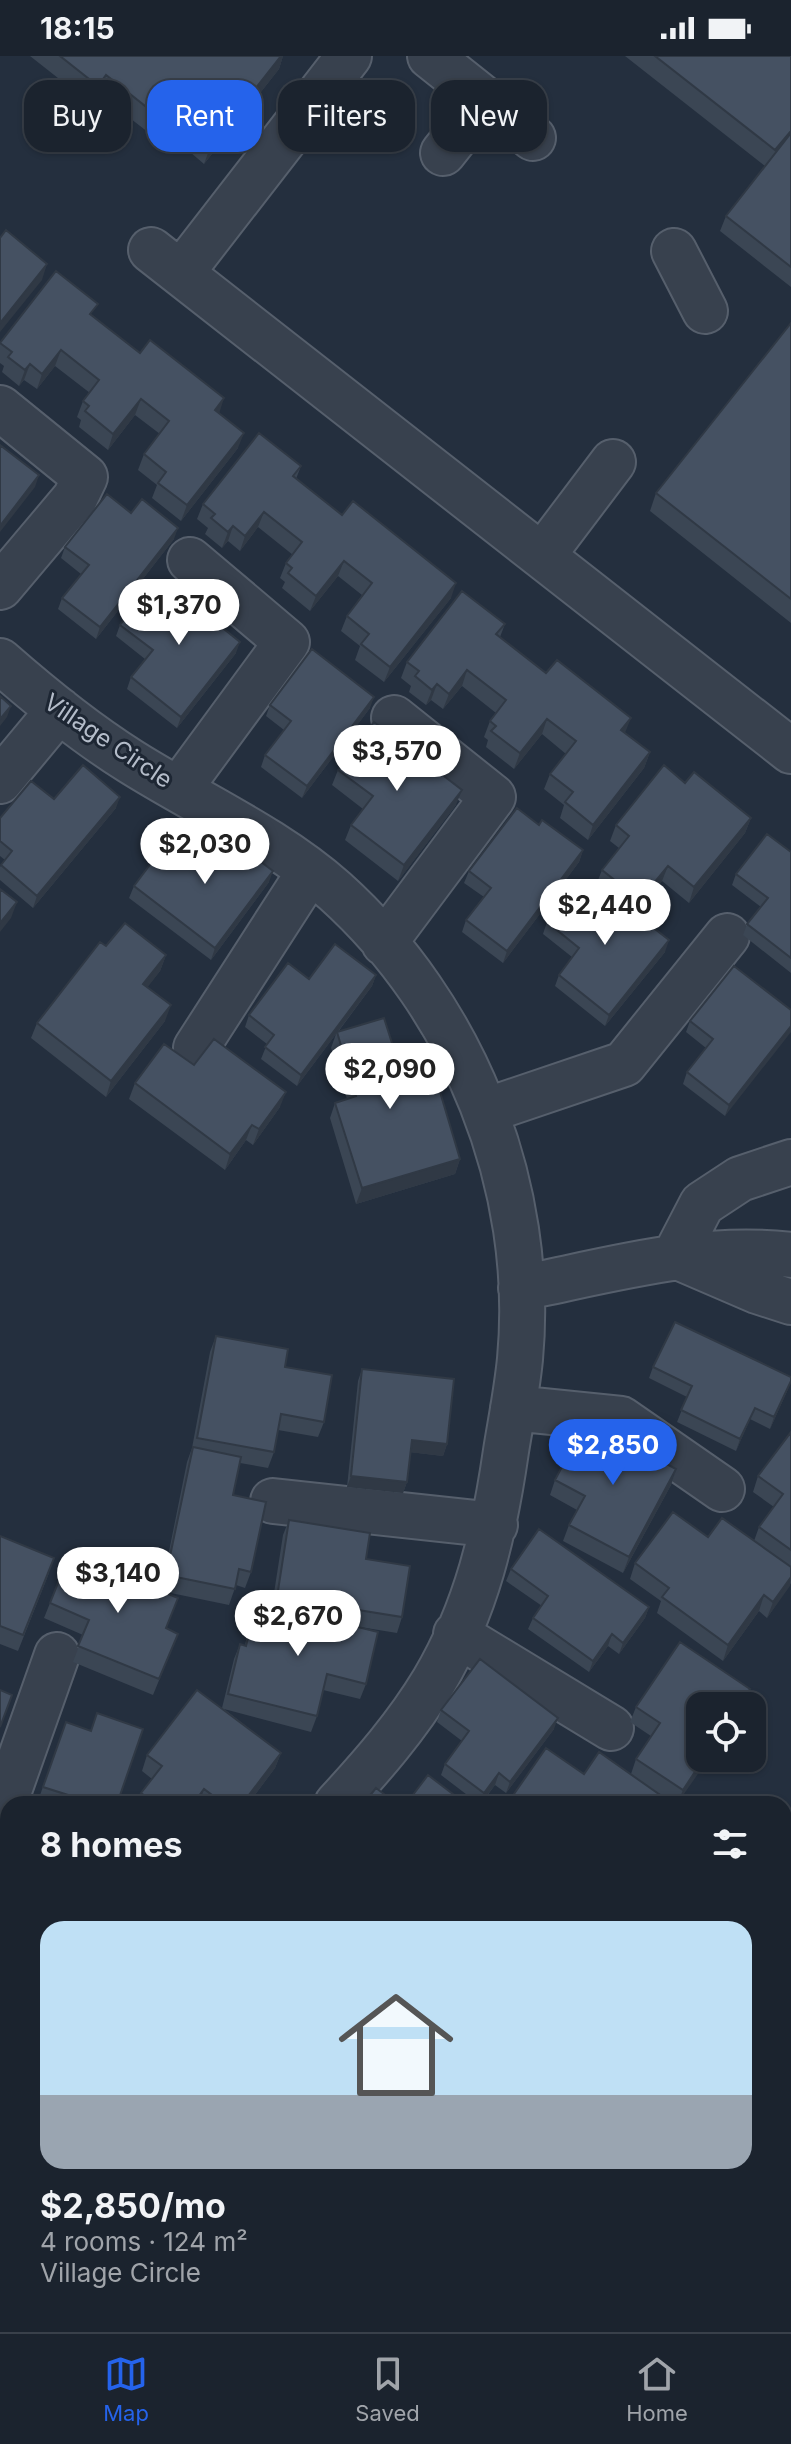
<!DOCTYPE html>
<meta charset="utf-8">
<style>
:root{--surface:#1b232e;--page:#282f3a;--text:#f1f3f6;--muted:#a0a4aa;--line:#39404a;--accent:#2563eb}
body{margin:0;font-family:Inter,sans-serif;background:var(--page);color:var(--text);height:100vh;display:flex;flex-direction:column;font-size:30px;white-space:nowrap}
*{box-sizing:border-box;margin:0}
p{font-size:26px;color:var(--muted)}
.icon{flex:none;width:44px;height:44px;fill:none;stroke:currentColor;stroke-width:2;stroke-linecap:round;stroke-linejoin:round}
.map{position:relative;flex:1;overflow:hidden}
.sheet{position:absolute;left:0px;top:1740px;width:792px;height:536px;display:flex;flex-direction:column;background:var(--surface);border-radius:24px 24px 0 0;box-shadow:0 2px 6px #0004,0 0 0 2px var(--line)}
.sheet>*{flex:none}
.guide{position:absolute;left:24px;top:24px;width:744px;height:72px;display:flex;gap:16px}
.controls{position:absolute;left:686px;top:1636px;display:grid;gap:16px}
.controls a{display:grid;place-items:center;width:80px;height:80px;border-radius:16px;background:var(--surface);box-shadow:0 2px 6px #0004,0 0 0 2px var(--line);font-size:40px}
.price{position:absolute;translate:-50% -68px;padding:0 18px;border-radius:28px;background:#fff;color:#222;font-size:26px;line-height:52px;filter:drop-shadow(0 2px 4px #0008)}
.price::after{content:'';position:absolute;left:50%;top:48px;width:24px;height:18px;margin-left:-12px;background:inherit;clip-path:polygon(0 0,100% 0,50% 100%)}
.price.on{background:var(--accent);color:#fff}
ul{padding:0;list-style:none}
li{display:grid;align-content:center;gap:16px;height:424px;padding:0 40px}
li+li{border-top:2px solid var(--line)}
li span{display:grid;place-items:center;height:248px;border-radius:24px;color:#555}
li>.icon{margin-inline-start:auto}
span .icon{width:144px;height:144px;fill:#fffc;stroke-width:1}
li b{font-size:34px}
h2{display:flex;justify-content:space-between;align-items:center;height:96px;padding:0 40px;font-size:34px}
.chip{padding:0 28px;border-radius:24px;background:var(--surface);box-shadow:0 2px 6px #0004,0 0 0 2px var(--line);font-size:28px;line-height:72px}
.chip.on{background:var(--accent);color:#fff}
.status{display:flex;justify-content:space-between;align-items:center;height:56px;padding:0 40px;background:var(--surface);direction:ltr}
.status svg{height:22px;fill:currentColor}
.tab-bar{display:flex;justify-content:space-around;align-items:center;height:112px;border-top:2px solid var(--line);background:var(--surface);font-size:22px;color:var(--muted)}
.tab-bar a{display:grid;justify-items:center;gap:4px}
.tab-bar .on{color:var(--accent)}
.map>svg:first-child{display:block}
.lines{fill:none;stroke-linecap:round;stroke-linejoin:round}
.minor-casing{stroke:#565f6c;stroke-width:48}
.minor{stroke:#38414e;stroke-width:44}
.wall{fill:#3b4654}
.shaded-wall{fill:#303945}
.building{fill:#455162;stroke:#303945;stroke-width:2}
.labels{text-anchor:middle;stroke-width:6;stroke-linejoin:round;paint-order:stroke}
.street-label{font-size:24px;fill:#b4bcc9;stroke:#1d2633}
</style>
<div class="status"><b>18:15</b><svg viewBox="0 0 49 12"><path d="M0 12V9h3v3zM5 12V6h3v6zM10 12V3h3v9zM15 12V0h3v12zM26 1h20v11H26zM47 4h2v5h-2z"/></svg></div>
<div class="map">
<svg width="791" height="2276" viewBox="0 0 791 2276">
<rect width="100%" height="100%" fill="#242f3e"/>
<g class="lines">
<defs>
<path id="minor" d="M430,0l103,82
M443,97l42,-53
M151,194l640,501
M674,195l31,60
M181,217l168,-217
M0,352l85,69 -10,21 -75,89
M542,500l71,-94
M0,605c41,36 84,71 130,100 68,43 144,76 205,130 129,116 201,295 185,468 -3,31 -9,61 -14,92 -12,83 -29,157 -72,230 -27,45 -62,85 -97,123
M0,725l59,-71
M179,733l108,-147 -97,-82
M384,887l109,-146 -99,-79
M196,992l114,-177
M485,1055l139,-47 103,-128
M675,1200l27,-52 38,-25 51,-17
M685,1204l72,31 34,11
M521,1232c89,-18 179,-44 270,-33
M513,1352l108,11 101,70
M273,1445l222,24
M456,1578l155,94
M0,1760l57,-161
M784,1810l7,-9
M0,1855l8,2
M784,1911l7,5
M0,1988l8,-10
M426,2268l7,8
M144,2276l6,-8"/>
</defs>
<use href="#minor" class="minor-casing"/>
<use href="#minor" class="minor"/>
</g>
<path class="wall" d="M30,0h253l-4,13 -75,95 -21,-18 -7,8 -77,-60 -8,10z
M625,0h166v231l-71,-56 6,-15 39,-50z
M93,261l126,96 19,35 -57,73 -29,-23 5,-13 -19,-15 6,-16 16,-20 -25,-19 -27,35 -29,-23 2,-7 -4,-3 6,-16 7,-8 -35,-27 -18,23 -13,-9 -5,6 -17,-14 2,-6 -4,-3v-20z
M791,267v300l-141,-112 6,-18z
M301,410l-5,13 155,119 -67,84 -29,-22 5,-14 -19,-15 6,-15 15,-21 -24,-19 -28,35 -28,-23 3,-6 -5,-4 6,-15 7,-8 -35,-28 -18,24 -12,-10 -6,7 -17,-14 3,-6 -11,-9 6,-15z
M131,457l43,26 -78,100 -38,-30 4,-11 19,-24 -20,-16 4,-11z
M182,555l45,3 -5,13 14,26 -59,75 -50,-39 4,-12 14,-18 -29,-23 4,-11z
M505,568l-5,13 150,115 -6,16 -56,72 -28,-22 4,-13 -20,-16 6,-15 16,-20 -24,-20 -28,35 -28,-22 2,-7 -4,-3 6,-16 6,-8 -34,-27 -19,23 -12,-9 -5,5 -17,-13 2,-6 -10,-8 6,-16z
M270,649l100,3 -68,90 -41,-31 4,-12 19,-25 -18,-14z
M338,714l118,35 -58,76 -53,-41 6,-15 12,-16 -31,-24z
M685,727l66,35 -6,15 -56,70 -27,-22 -26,33 29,38 -60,74 -50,-40 4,-11 13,-18 -29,-23 4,-12 61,-15 6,-7 -18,-15 6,-15 17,-22 -9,-7 6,-16z
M54,743l62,9 -83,100 -33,-28v-13l5,-7 -5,-4v-38z
M539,769l44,25 -4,12 -76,101 -41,-31 4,-12 18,-23 -20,-14 5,-12z
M791,796v121l-48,-38 4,-11 14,-17 -29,-22 4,-11z
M200,805l69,21 -58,78 -82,-62 5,-12z
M106,890l60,9 -6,16 -13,16 18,34 -59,76 -75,-59 6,-15z
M376,919l-4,11 -34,46 67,52 55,75 -5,15 -99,30 -26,-86 5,-15 12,-4 -16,-51 5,-14 -39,52 -36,-27 6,-15 -22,-17 4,-12 60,-36z
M791,954l-66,106 -42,-32 4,-12 19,-24 -20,-16 4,-11z
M194,1009l86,42 -27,38 -7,-5 -21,30 -96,-71 6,-16z
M216,1280l69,31 39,55 -6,15 -40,-7 -4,22 -6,16 -28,-5 -7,32 18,77 -6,16 -9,-3 -7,20 -68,-14 26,-129 5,-14 18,-96z
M653,1311l135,22 -18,40 -20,-10 -14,32 -59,-29 10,-25 -38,-19z
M362,1313l85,75 -4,12 -33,-4 -3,30 -4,11 -56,-6 11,-106z
M791,1376v151l-24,35 -8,-7 -36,50 -66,-48 4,-12 -31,-22 5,-16 73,-26 46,4 5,-14 15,-20 -21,-15 5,-16z
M676,1413l-5,16 -48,88 -60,-32 6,-16 8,-15 -27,-15 5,-15z
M289,1464l77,39 36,58 -5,16 -43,-7 12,58 -6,15 -37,-9 -6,26 -6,16 -87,-23 57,44 -6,15 -27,36h-111l4,-11 11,-14 -10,-8 5,-16 75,-47 12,-49 6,-15 5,1 6,-27 6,-16 15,4 11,-71z
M0,1480l49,37 -31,78 -18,-7z
M511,1513l138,38 -4,11 -26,36 -11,-8 -19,26 -61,-43 5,-11 9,-12 -36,-25z
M50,1547l116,25 12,6 -25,61 -80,-33 10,-27 -39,-17z
M680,1586l20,116 -22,46h-3l-43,-28 -48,-2h47l5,-15 15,-23 -21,-14 6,-15z
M441,1654l113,19 -48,64 -11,-8 -14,19h-2l-38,-29 4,-11 17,-23 -25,-19z
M66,1666l51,82h-61l-17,-6z
M791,2009v142l-7,-6v-134l3,2z
M8,2027v32l-8,-6v-16z
M8,2215v53h94l-7,8h-79l-16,-13v-39z
M204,2268h92l-6,8h-75z"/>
<path class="shaded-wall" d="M281,0h2l-4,13 -75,95 7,-19z
M106,19l-7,19 -8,10 7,-18z
M190,72l-7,18 -7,8 7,-18z
M47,208l-5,16 -42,52v-9z
M61,294l-6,16 -18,23 5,-15z
M30,308l-6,16 -5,6 6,-16z
M224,342l-5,16 -4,-4z
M141,343l-6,16 -27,35 5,-16z
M244,377l-6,15 -57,73 6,-16z
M39,419l-4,12 -35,45v-6z
M264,456l-6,15 -18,24 5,-15z
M233,470l-5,15 -6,7 6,-16z
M178,472l-4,11 -78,100 4,-12z
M344,505l-6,15 -28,35 6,-15z
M456,527l-5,15 -67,84 6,-15z
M227,558l-4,11 -9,11 5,-11z
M240,586l-4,11 -59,75 4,-11z
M467,614l-5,16 -19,23 6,-15z
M437,628l-6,16 -5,5 6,-15z
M374,641l-4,11 -68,90 5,-12z
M11,650l-4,11 -7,9v-7z
M631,662l-6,15 -4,-3z
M547,663l-5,15 -28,35 6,-16z
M650,696l-6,16 -56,72 5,-15z
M462,734l-6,15 -58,76 6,-16z
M120,741l-4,11 -83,100 4,-12z
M751,762l-6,15 -56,70 5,-16z
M583,794l-4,12 -76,101 4,-12z
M668,810l-6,15 -28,35 6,-16z
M273,815l-4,11 -58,78 4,-12z
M17,846l-6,16 -11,14v-9z
M669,884l-4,12 -60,74 4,-11z
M166,899l-6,16 -22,29 5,-16z
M376,919l-4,11 -75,100 4,-11z
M171,949l-6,16 -59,76 5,-16z
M791,970v6l-66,84 4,-11z
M286,1036l-6,15 -27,38 6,-16z
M252,1069l-6,15 -21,30 5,-16z
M460,1103l-5,15 -99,30 6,-16z
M791,1325l-3,8 -18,40 4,-12z
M755,1352l-5,11 -14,32 4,-12z
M412,1384l35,4 -4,12 -35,-4z
M676,1413l-5,16 -48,88 6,-16z
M351,1420l56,6 -4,11 -56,-6z
M791,1521l-1,9 -23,32 6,-16z
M764,1539l-5,16 -36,50 5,-16z
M649,1551l-4,11 -26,36 4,-11z
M612,1578l-4,12 -19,26 4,-11z
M750,1633l-6,16 -1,1h-4z
M558,1662l-4,11 -48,64 4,-11z
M281,1697l-6,15 -27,36h-6z
M704,1702h5l-32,46 6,-14z
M499,1717l-4,12 -15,19 4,-11z
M204,1733l-5,15h-6z
M8,2197v9l-8,10v-9z
M95,2268h7l-7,8h-7z
M292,2268h4l-6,8h-4z
M657,2268h7l-6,8h-8z
M753,2268h4l-2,7 -1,1h-7z"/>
<path class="building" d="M60,0h221l-70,89 -21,-17 -7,8 -77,-61 -8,11z
M655,0h136v75l-16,19z
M791,77v134l-65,-51z
M6,174l41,34 -47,59v-85z
M56,215l42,33 -8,10 50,39 10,-13 74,58 -9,12 29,23 -57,72 -29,-22 8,-11 -22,-18 25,-33 -28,-22 -28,35 -28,-23 4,-5 -6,-5 16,-21 -38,-30 -19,24 -12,-10 -5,6 -17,-13 4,-5 -12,-9z
M791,267v276l-135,-106z
M259,377l42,33 -8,10 49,39 11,-14 103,82 -66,84 -29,-23 8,-10 -22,-18 25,-33 -28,-22 -28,35 -28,-23 4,-5 -6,-5 16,-21 -38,-30 -19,24 -12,-10 -5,6 -17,-14 4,-4 -12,-10z
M0,389l39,30 -39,51z
M107,438l24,19 11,-14 36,29 -78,99 -38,-29 27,-33 -24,-18z
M150,530l32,25 16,-20 29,23 -8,11 21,17 -59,75 -50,-40 22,-27 -33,-25z
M462,535l43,33 -9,10 50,39 11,-13 74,58 -10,12 29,22 -57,73 -28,-23 8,-10 -23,-18 26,-33 -29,-22 -27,34 -29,-22 5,-5 -6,-5 16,-21 -39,-30 -18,24 -12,-10 -5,6 -17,-14 4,-5 -12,-9z
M312,593l62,48 -67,89 -42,-31 26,-34 -21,-16z
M0,640l11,10 -11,13z
M374,666l88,68 -58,75 -53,-40 22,-29 -35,-26z
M83,709l37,32 -83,99 -36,-31 11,-14 -12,-10v-23l31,-37 23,18z
M664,709l21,18 9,-11 57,46 -57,69 -26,-21 -28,34 -38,-30 27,-34 -13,-11z
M517,752l22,17 3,-5 41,30 -76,101 -41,-31 25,-32 -22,-17z
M222,776l51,39 -58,77 -81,-62 36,-48 30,23z
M767,778l24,18v106l-44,-34 21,-26 -32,-24z
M578,827l30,24 7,-9 54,42 -60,75 -50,-40 20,-27 -32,-26z
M0,833l17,13 -17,21z
M125,867l41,32 -23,29 28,21 -60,76 -74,-58 63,-81 6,4z
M335,888l41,31 -75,100 -36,-28 9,-12 -25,-20 39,-52 21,16z
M734,910l57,44v16l-62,79 -42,-33 26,-33 -23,-18z
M384,962l21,66 30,-9 25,84 -98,29 -27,-85 21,-7 -19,-64z
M214,983l72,53 -27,37 -7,-4 -22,29 -95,-71 29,-39 30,21z
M675,1266l116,55v4l-17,36 -19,-9 -15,31 -59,-29 11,-24 -39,-19z
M216,1280l72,13 -3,18 47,8 -8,47 -43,-8 -7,38 -77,-14z
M362,1313l92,10 -7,65 -35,-4 -5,42 -56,-6z
M586,1365l90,48 -47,88 -60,-32 16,-29 -30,-16z
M791,1376v118l-32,-23 24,-33 -25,-18z
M193,1391l48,10 -8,38 33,7 -15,70 -12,-3 -4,20 -69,-14z
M673,1456l35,25 14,-19 69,49v10l-18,25 -9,-7 -36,50 -66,-48 7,-9 -34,-25z
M289,1464l81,13 -4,26 44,7 -8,51 -125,-20z
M539,1473l110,78 -26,36 -11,-9 -19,27 -60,-43 15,-22 -37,-27z
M0,1480l54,22 -31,77 -23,-9z
M70,1497l108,45 -12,30 12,6 -19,45 -81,-33 11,-26 -39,-17z
M257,1546l121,30 -12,52 -39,-10 -10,42 -89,-22 12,-50 6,2z
M680,1586l70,47 -11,17h-39v52h4l-21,32 -47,-31 24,-36 -24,-16z
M480,1603l78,59 -48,64 -11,-9 -15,20 -39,-29 24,-33 -28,-21z
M0,1634l12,5 -12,32z
M197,1634l84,63 -39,51h-18l-20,-15 -11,15h-37l-15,-11 21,-27 -15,-11z
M97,1657l46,16 -26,75h-52l3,-9 -25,-8 23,-65 25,9z
M546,1692l38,26 15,-22 74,52h-166z
M428,1719l38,29h-60z
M376,1732l21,16h-34z
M791,2009v122l-7,-6v-114l3,2z
M8,2027v18l-8,-7z
M8,2086v111l-8,10v-111z
M8,2215v34l-8,-7v-18z
M31,2268h64l-7,8h-48z
M224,2268h68l-6,8h-51z
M576,2268h81l-7,8h-70l-6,-5z
M676,2268h77l-6,8h-77z"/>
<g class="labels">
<g class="street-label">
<text transform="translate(108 685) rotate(34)" y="8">Village Circle</text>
</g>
</g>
</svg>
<div class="controls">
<a><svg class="icon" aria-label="locate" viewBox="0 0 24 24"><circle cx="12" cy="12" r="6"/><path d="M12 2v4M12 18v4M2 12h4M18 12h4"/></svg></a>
</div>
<b class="price" style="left:179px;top:591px">$1,370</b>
<b class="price" style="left:397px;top:737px">$3,570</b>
<b class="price" style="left:205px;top:830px">$2,030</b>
<b class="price" style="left:605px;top:891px">$2,440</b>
<b class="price" style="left:390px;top:1055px">$2,090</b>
<b class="price on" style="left:613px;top:1431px">$2,850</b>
<b class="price" style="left:118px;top:1559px">$3,140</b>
<b class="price" style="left:298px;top:1602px">$2,670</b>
<div class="guide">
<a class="chip">Buy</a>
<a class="chip on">Rent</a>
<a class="chip">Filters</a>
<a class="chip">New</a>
</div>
<section class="sheet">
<h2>8 homes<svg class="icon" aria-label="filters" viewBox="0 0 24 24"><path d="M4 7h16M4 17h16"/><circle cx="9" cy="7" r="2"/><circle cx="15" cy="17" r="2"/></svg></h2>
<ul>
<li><span style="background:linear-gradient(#bfe0f5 70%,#9aa5b1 0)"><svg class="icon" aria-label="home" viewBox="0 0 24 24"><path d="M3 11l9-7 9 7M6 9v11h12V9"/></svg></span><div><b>$2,850/mo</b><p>4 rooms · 124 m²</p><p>Village Circle</p></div></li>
</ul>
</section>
</div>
<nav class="tab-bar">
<a class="on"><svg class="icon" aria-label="map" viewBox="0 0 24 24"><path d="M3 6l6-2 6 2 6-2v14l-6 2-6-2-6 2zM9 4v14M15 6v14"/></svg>Map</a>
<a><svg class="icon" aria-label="saved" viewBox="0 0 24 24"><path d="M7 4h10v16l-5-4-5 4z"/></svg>Saved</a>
<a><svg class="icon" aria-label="home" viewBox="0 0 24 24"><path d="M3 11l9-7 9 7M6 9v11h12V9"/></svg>Home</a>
</nav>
